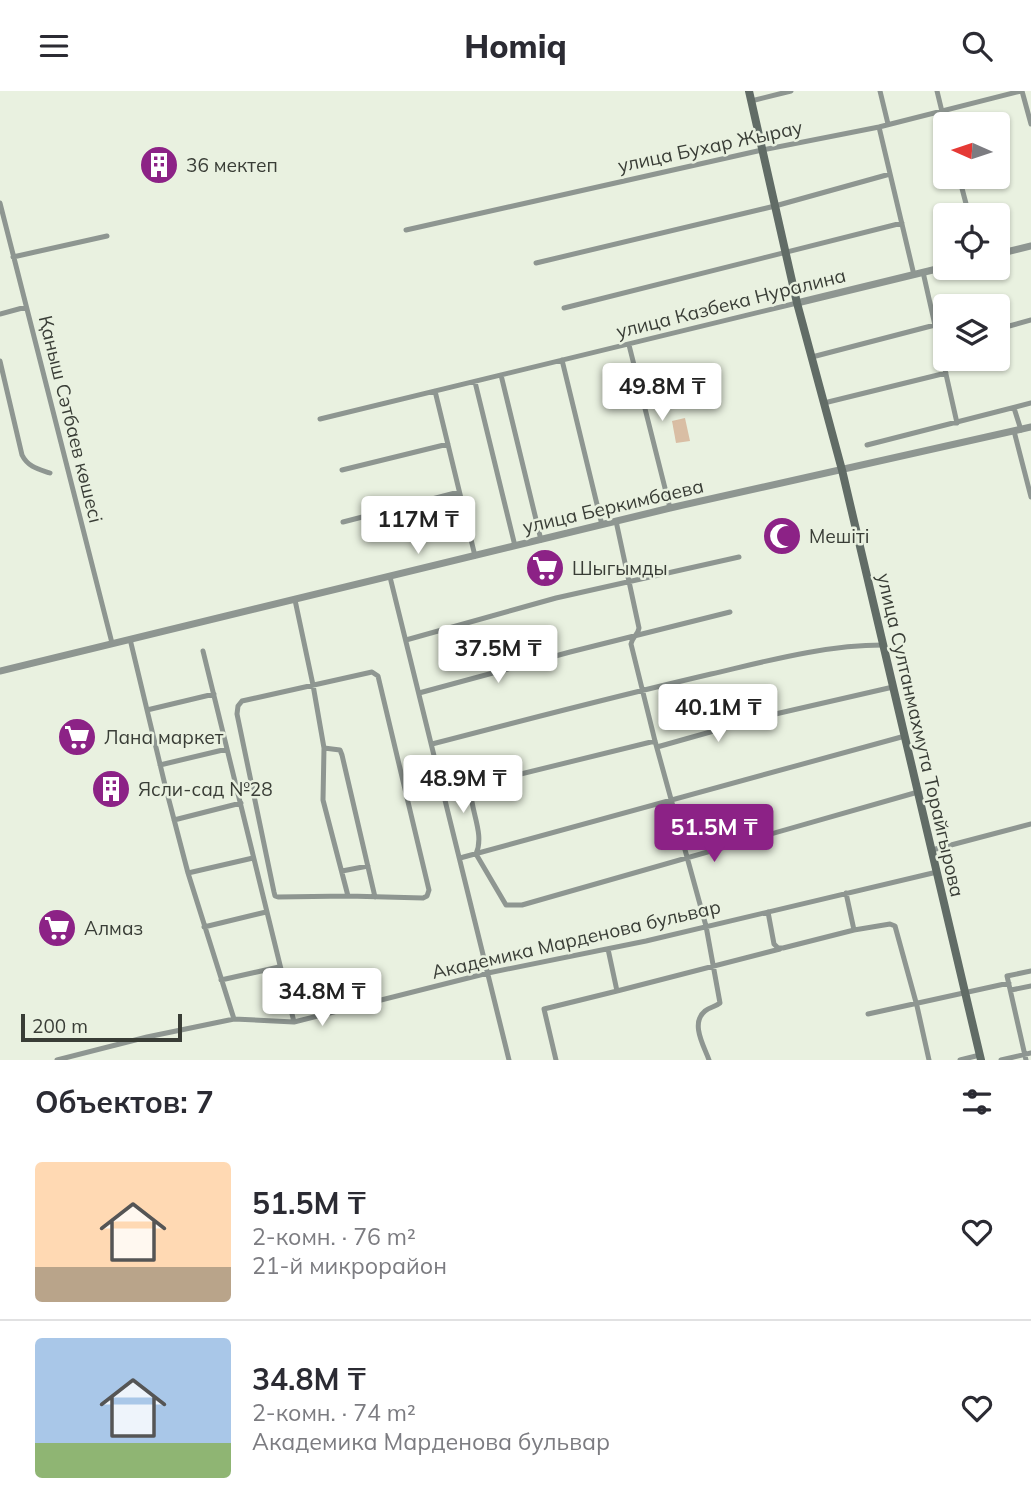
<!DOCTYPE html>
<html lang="ru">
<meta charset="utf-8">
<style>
:root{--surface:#fff;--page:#f7f7f7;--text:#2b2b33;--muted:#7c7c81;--line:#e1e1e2;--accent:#8c2286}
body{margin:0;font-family:Mulish,sans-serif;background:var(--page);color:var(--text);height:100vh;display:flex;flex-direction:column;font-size:26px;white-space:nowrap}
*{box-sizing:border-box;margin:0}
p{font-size:23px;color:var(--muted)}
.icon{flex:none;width:38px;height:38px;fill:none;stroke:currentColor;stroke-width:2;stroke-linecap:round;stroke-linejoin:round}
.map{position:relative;height:969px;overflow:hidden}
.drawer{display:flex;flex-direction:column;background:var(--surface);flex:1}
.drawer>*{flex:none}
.needle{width:46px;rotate:273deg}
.controls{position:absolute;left:933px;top:21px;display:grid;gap:14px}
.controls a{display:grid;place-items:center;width:77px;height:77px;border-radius:7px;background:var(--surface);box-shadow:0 2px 5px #0004;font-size:35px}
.scale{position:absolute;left:21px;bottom:18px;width:161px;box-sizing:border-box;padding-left:7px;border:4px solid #393d36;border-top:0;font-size:19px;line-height:24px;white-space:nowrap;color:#393d36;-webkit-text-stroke:5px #e9f1e0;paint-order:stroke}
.price{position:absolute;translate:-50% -60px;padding:0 16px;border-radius:7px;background:#fff;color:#222;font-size:23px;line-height:46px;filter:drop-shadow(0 2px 4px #0008)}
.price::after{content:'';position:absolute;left:50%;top:42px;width:21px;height:16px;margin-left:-10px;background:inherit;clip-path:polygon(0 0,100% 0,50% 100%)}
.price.on{background:var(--accent);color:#fff}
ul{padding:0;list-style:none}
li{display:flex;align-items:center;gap:21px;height:175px;padding:0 35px}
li+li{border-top:2px solid var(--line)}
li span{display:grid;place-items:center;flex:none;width:196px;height:140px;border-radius:7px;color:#555}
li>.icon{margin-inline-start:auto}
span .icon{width:84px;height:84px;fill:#fffc;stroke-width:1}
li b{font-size:30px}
h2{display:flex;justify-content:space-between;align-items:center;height:84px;padding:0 35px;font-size:30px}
header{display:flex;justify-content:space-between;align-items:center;height:91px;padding:0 35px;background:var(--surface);font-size:32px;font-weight:800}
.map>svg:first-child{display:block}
.green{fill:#d9bea4}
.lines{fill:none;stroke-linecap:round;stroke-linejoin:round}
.minor{stroke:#8e9691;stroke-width:5}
.tertiary{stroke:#8e9691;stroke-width:7}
.secondary{stroke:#616c66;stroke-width:8}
.labels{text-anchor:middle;stroke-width:5;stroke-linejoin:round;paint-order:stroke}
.street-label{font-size:19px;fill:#393d36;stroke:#e9f1e0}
.poi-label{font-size:19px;fill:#393d36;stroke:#e9f1e0;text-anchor:start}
</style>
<header><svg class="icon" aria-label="menu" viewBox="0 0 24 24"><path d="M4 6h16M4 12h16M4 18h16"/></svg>Homiq<svg class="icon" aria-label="search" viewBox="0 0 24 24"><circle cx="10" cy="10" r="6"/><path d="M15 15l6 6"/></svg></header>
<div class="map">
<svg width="1031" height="969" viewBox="0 0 1031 969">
<rect width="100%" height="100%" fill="#e9f1e0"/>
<path class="green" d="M685,327l5,23 -14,2 -4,-22z"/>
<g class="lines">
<path class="minor" d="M880,0l8,33
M937,0l8,33
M1022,0l9,33
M751,10l40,-10
M879,36l35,148
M959,86l10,38
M0,112l112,440
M406,139l356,-80 117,-23 142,-36
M13,166l94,-21
M536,172l239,-57 115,-32
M923,181l34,151
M564,217l338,-85
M0,223l26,-7
M998,238l33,-9
M629,254l41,163
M812,266l123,-32
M562,269l40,165
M0,270l22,94c6,12 16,14 28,18
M501,284l40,165
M475,291l40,164
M435,300l40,165
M824,312l122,-30
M1014,317l7,22
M320,328l477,-116
M1014,340l17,66
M867,354l164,-42
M342,379l106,-26
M616,430l23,107c-1,7 -7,9 -8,16l24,97 51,185 14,77c-5,4 -10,4 -15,8 -15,12 -1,35 4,49
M343,431l116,-30
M390,486l119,483
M295,509l18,85 11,63 -1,52 25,96
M130,548l35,146 23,88 46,146
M406,549l150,-42 183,-41
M203,560l91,371
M372,581l6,4 51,214 -2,6 -4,2 -75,-2 -70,1 -3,-1 -1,-4 -37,-178 1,-8 4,-5z
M419,602l151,-41 160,-40
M147,619l67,-16
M655,650l-179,44 -5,5c-1,20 14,44 5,64l30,51h16l396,-113
M432,653c92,-24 185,-48 279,-70 56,-13 114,-29 172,-29
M657,656l114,-32 122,-28
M324,657l16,2 2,5 33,142
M160,674l67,-16
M174,729l67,-17
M932,759l99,-26
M460,767l445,-122
M342,780l26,-5
M188,782l65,-15
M846,802l8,37
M768,821l6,32 4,4h5l71,-18 36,-6 5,2 22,80 12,54
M204,836l62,-15
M221,889l58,-13
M1011,899l20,-4
M617,900l163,-42
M868,923l141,-31
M57,969l90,-23 87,-18 60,3 194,-49 158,-32 291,-69
M556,969l-12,-51 73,-18 -9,-42
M960,969l20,-5
M1001,969l30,-7
M1026,969l-19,-84 24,-5"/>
<path class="tertiary" d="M998,163l33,-8
M797,212l148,-36
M0,580l670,-163 361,-81"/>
<path class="secondary" d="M749,0l48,212 45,167 139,590"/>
</g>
<defs>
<symbol id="building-disc" viewBox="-11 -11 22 22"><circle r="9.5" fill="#8c2286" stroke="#e9f1e0"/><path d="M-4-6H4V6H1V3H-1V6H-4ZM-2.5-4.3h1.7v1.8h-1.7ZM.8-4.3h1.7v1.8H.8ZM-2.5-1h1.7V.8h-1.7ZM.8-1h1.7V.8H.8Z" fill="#fff"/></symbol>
<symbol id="mosque-disc" viewBox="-11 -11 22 22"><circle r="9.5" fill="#8c2286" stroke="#e9f1e0"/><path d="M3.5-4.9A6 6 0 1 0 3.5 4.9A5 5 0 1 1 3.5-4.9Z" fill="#fff"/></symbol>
<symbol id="supermarket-disc" viewBox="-11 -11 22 22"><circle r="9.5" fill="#8c2286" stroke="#e9f1e0"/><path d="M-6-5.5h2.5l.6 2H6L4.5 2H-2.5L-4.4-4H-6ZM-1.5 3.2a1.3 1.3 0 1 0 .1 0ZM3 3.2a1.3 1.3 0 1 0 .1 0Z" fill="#fff"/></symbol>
</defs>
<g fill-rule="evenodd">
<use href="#building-disc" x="137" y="52" width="44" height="44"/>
<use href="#mosque-disc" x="760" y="423" width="44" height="44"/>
<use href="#supermarket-disc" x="523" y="455" width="44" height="44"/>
<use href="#supermarket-disc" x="55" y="624" width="44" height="44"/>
<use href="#building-disc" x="89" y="676" width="44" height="44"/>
<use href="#supermarket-disc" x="35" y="815" width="44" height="44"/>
</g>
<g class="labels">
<g class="street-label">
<text transform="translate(710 55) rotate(-12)" y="7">улица Бухар Жырау</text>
<text transform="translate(731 212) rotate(-14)" y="7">улица Казбека Нуралина</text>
<text transform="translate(71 328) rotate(76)" y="7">Қаныш Сәтбаев көшесі</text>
<text transform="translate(613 415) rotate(-13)" y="7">улица Беркимбаева</text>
<text transform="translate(921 644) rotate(77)" y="7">улица Султанмахмута Торайгырова</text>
<text transform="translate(576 848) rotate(-13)" y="7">Академика Марденова бульвар</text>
</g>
<g class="poi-label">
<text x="186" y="81">36 мектеп</text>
<text x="809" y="452">Мешіті</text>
<text x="572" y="484">Шыгымды</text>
<text x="104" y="653">Лана маркет</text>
<text x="138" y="705">Ясли-сад №28</text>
<text x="84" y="844">Алмаз</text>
</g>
</g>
</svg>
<div class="controls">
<a><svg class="needle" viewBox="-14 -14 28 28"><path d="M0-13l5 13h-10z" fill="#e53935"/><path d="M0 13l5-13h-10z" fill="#7c7c81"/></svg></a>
<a><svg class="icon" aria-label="locate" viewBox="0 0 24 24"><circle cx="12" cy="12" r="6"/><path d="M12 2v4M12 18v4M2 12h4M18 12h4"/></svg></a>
<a><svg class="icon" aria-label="layers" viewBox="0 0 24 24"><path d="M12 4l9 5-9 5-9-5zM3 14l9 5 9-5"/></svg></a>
</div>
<div class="scale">200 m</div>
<b class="price" style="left:662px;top:332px">49.8M ₸</b>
<b class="price" style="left:418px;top:465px">117M ₸</b>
<b class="price" style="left:498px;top:594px">37.5M ₸</b>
<b class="price" style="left:718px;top:653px">40.1M ₸</b>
<b class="price" style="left:463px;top:724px">48.9M ₸</b>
<b class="price on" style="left:714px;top:773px">51.5M ₸</b>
<b class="price" style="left:322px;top:937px">34.8M ₸</b>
</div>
<section class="drawer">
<h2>Объектов: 7<svg class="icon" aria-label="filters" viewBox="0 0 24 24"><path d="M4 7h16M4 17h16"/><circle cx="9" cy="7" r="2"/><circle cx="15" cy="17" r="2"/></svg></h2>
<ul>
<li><span style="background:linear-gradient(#ffd9b3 75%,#b9a48a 0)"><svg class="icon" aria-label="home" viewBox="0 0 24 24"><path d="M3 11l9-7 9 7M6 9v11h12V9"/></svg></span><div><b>51.5M ₸</b><p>2-комн. · 76 m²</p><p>21-й микрорайон</p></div><svg class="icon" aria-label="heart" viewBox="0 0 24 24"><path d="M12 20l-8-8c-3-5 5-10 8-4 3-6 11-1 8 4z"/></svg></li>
<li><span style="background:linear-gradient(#a9c7e8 75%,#8fb573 0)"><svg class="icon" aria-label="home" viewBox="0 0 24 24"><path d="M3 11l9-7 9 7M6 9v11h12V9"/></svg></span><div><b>34.8M ₸</b><p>2-комн. · 74 m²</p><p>Академика Марденова бульвар</p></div><svg class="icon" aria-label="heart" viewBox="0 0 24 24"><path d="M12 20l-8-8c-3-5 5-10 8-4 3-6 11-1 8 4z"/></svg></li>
</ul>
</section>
